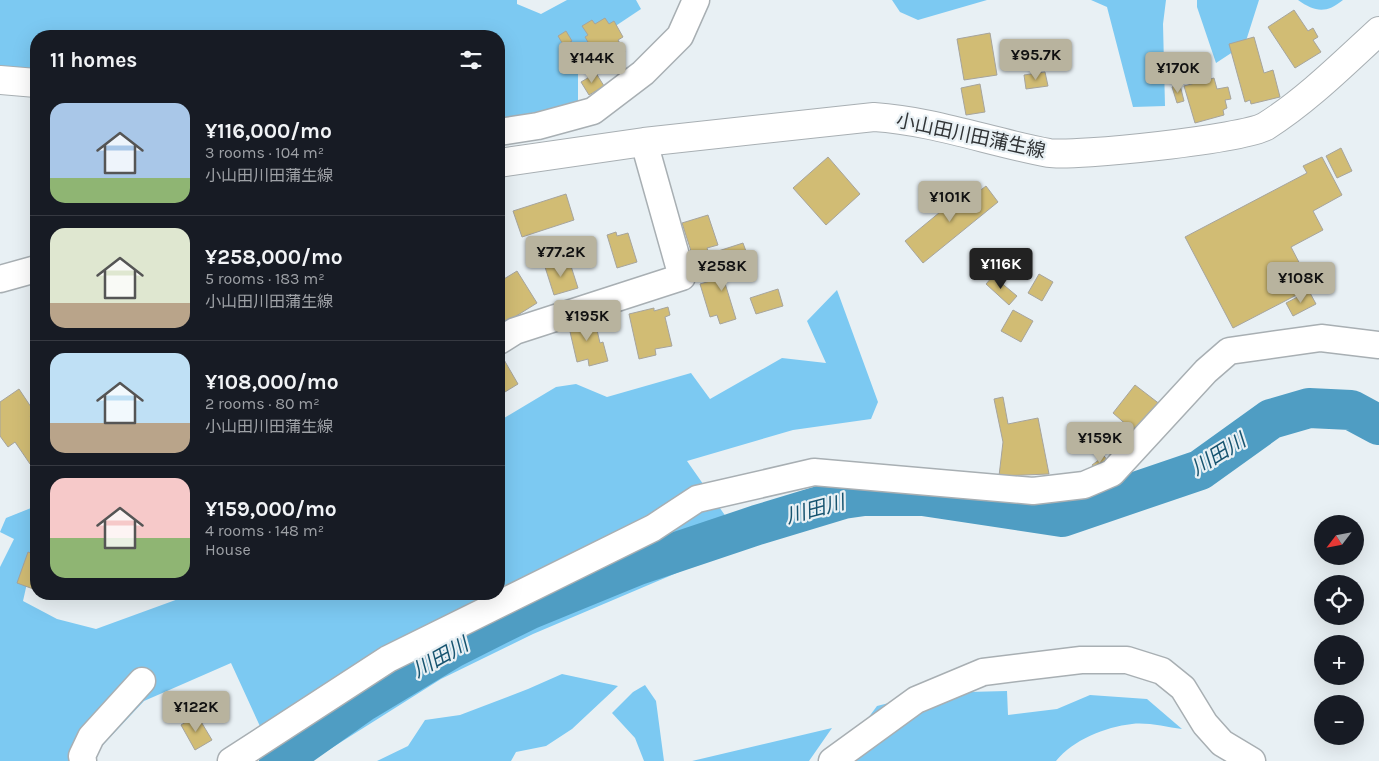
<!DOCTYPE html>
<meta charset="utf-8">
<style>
:root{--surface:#171b24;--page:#242831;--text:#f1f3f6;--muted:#9ea1a6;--line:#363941;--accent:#b8b39e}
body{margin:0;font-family:Karla,"Noto Sans JP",sans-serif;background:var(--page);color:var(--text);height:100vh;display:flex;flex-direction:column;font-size:19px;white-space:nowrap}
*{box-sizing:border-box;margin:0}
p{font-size:16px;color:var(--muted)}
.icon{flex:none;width:28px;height:28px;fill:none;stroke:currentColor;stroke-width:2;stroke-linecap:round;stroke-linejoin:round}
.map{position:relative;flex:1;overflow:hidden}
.drawer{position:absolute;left:30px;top:30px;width:475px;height:570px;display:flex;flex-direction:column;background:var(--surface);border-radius:20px;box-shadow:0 5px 20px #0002}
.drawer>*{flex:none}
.needle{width:32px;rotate:238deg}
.fabs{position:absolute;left:1314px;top:515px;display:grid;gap:10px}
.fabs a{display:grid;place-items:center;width:50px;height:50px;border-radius:50%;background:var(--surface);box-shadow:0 5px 20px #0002;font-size:25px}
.price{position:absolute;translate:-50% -42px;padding:0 11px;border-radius:5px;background:var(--accent);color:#111;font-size:16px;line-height:32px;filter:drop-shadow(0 1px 2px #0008)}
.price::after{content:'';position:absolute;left:50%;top:30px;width:15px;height:11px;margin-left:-8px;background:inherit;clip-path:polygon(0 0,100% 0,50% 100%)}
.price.current{background:#222;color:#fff}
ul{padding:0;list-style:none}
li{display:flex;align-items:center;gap:15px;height:125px;padding:0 20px}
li+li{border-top:1px solid var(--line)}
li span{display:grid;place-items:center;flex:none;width:140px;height:100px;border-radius:15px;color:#555}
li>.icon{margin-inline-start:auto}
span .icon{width:60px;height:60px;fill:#fffc;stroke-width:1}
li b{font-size:21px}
h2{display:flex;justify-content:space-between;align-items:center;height:60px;padding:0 20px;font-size:21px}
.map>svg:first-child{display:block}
.forest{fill:#7cc9f2}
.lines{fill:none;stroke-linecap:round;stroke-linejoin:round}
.river{stroke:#4f9dc3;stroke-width:40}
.building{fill:#d1bc74;stroke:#a6a49d}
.minor-casing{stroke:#a8afb3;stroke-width:29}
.major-casing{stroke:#a8afb3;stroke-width:30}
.minor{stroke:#fff;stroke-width:26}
.major{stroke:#fff;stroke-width:28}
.labels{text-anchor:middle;stroke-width:4.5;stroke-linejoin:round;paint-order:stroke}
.street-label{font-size:19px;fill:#313436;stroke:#e8f0f4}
.water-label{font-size:20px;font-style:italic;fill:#175470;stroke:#e8f0f4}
</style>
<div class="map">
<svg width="1379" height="761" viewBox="0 0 1379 761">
<rect width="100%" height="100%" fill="#e8f0f4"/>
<path class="forest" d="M0,0h517v4l24,10 26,-14h69l5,9 -63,42v51l-79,19v-85h-463v33l-36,-2z
M892,0h95l-69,20 -18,-8z
M1091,0h75l-3,24 2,82 -32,1 -26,-100z
M1197,0h62l-14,44 -29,19 -19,-56z
M1298,0h45c-17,14 -28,12 -45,0z
M837,290l41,112 -7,17 -78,11 -106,31 58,83 -212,90 -92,45 -130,82h-11l-30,-13 -39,-85 -87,38 -43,46 -6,14h-95v-194l14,-28 -14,-7 6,-14 30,-12v37l-13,58 34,18 39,10 96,-35h307v-173l57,-34 20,-3 31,13 84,-24 19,26 72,-41 44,5 -19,-42z
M562,674l56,12 -46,43 -26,17 -30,6 -5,9h-134l31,-15 17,-26 35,-5 68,-26z
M645,685l11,16 8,60h-20l-9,-23 -23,-25 21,-21z
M1007,691l1,24 49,-6 33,-14 57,4 35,30c-16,-2 -35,-7 -50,-5 -27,3 -59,16 -76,37h-220l41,-55 51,-13z
M832,728l-23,33h-117z"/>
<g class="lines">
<path class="river" d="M279,761l85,-60 88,-53 76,-38 110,-45 119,-40 86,-26 21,-3h59l139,21 138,-47 71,-51 38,-11 42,2 28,15"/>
</g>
<path class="building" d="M1294,10l14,21 5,-3 5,9 -5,3 8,12 -26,16 -27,-41z
M605,18l4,6 5,-3 9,16 -5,3 7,12 -23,14 -17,-29 3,-2 -6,-9 10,-6 3,4z
M566,31l6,10 -8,5 -6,-10z
M990,33l7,42 -33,5 -7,-41z
M1254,37l10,36 9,-3 7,27 -29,7 -1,-4 -5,2 -16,-58z
M1045,72l3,14 -22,3 -2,-14z
M596,73l8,13 -15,9 -8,-13z
M1214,78l3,11 11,-2 3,12 -6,1 2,8 -4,2 1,5 -29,8 -11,-37z
M980,84l5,28 -19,3 -5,-27z
M1180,85l4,16 -7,2 -5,-16z
M1341,148l11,23 -15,7 -11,-22z
M828,157l32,37 -34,31 -33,-37z
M1322,157l20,38 -29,16 10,19 -32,17 21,40 -79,41 -48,-91 122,-64 -4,-7z
M986,186l12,16 -75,61 -18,-22 58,-48 6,6z
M566,194l8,26 -52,17 -9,-26z
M708,215l10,30 -11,3 2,6 34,-11 4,11 -54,16 -6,-18 4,-1 -9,-28z
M616,232l1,4 11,-3 9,29 -20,6 -10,-33z
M569,260l9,28 -24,7 -9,-28z
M745,260l4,13 -25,7 12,39 -16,5 -3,-9 -7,2 -10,-33 17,-5 -3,-10z
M517,271l20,32 -32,20 -6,-11v-30z
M1039,274l14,8 -11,19 -14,-8z
M993,276l24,20 -8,9 -23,-21z
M778,289l5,17 -27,8 -6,-16z
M1309,291l7,13 -23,12 -7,-13z
M668,307l2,8 -5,2 7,29 -17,3 1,6 -17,4 -10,-45 25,-6v3z
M1013,310l20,11 -12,21 -20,-11z
M594,317l6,26 3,-1 5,19 -19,5 -1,-7 -11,3 -9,-39z
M36,350v15l-4,-14z
M503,358l15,26 -18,11 -1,-35z
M1135,385l26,20 -24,29 -24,-21z
M19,389l16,24 -5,3 6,9v35l-6,4 -15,-22 -7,5 -8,-11v-34z
M1003,397l5,27 30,-6 11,56 -50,2 4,-34 -9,-43z
M1104,456l5,6 -13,10 -4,-7z
M28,552l8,3v35l-19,-7z
M46,594h14l-1,4z
M197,715l15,25 -17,10 -14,-25z"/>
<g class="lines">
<defs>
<path id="minor" d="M499,132l39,-6 55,-15 50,-38 37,-37 16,-36
M0,279l36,-10
M499,341l16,-10 167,-54 -38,-135
M83,761l-1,-5 9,-19 51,-56
M231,761l157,-102 265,-131 44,-29 117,-27 219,19 51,-6 28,-12 94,-102 23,-20 92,-13 58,7
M832,761l84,-61 67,-28 98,-12h46l35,11 21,17 22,36 17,19 30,18"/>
<path id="major" d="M0,80l36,3
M499,163l145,-21 230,-25c60,4 116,25 175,36 26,4 196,-14 217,-27 41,-26 77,-62 113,-95"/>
</defs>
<use href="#minor" class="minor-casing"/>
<use href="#major" class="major-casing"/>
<use href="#minor" class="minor"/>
<use href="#major" class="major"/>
</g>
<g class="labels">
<g class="street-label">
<text transform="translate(971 135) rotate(12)" y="7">小山田川田蒲生線</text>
</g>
<g class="water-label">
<text transform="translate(1218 454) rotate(-32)" y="7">川田川</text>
<text transform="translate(815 509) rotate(-15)" y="7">川田川</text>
<text transform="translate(440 657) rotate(-29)" y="7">川田川</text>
</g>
</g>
</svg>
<div class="fabs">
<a><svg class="needle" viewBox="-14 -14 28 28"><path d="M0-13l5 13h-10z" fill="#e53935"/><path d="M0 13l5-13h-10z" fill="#9ea1a6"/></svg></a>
<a><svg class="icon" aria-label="locate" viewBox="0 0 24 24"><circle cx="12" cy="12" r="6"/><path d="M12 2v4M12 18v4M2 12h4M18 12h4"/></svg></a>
<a>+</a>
<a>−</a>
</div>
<b class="price" style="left:1036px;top:81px">¥95.7K</b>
<b class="price" style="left:592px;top:84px">¥144K</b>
<b class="price" style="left:1178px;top:94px">¥170K</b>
<b class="price" style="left:950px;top:223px">¥101K</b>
<b class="price" style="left:561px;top:278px">¥77.2K</b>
<b class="price current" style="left:1001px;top:290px">¥116K</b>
<b class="price" style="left:722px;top:292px">¥258K</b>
<b class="price" style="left:1301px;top:304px">¥108K</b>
<b class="price" style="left:587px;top:342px">¥195K</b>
<b class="price" style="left:1100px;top:464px">¥159K</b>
<b class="price" style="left:196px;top:733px">¥122K</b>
<section class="drawer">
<h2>11 homes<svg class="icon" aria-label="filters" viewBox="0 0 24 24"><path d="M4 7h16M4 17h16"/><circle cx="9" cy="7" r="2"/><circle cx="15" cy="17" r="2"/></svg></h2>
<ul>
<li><span style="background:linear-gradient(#a9c7e8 75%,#8fb573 0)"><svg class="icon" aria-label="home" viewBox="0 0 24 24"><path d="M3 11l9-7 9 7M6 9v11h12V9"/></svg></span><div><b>¥116,000/mo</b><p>3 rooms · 104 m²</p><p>小山田川田蒲生線</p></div></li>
<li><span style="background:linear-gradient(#dfe7d0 75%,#b9a48a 0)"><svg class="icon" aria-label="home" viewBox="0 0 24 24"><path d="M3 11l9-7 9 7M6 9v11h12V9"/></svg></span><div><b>¥258,000/mo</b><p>5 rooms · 183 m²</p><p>小山田川田蒲生線</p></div></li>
<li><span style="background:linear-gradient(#bfe0f5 70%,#b9a48a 0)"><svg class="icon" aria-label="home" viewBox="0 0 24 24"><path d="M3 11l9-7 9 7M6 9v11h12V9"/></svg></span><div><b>¥108,000/mo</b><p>2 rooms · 80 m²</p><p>小山田川田蒲生線</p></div></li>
<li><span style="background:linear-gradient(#f6c9c9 60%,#8fb573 0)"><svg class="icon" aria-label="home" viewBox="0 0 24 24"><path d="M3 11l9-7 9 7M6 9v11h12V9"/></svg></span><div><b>¥159,000/mo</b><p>4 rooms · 148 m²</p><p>House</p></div></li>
</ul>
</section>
</div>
